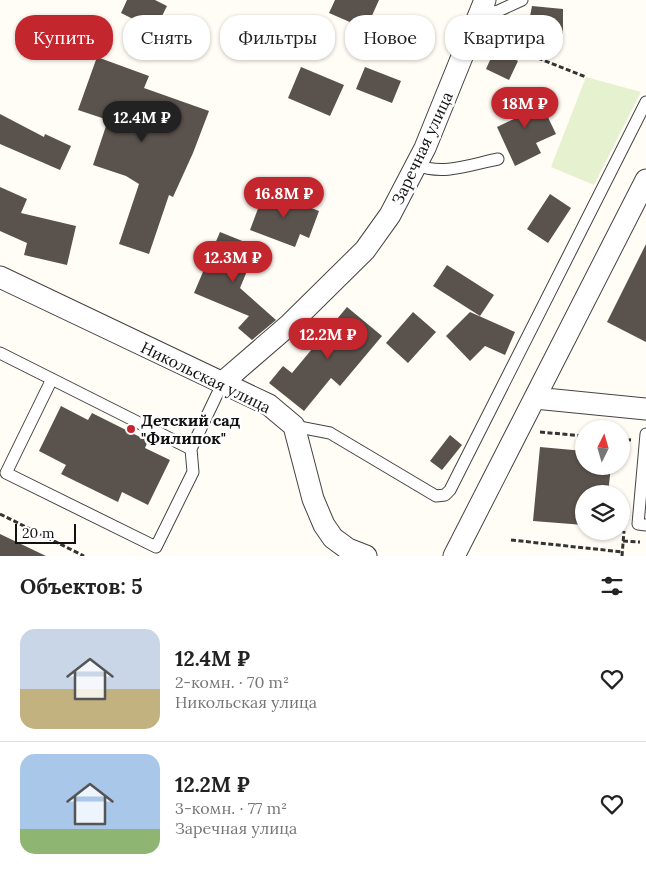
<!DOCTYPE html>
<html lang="ru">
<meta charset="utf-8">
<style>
:root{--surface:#fff;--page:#f6f6f6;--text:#222;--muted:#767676;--line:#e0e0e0;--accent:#c4262e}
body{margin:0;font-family:Lora,serif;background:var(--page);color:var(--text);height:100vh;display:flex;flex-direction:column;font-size:19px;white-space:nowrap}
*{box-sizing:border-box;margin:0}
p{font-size:16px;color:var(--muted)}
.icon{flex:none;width:28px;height:28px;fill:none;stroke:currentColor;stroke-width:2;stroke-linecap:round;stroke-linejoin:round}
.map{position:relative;height:556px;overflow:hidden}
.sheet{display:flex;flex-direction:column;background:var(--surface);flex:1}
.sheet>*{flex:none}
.banner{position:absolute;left:15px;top:15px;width:616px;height:45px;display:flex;gap:10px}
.needle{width:32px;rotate:5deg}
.controls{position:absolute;left:575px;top:420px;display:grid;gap:10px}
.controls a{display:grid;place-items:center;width:55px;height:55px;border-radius:50%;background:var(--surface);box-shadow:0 1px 4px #0004;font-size:25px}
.scale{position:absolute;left:15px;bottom:12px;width:61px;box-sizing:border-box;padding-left:5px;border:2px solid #111;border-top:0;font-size:14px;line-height:18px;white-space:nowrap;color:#111;-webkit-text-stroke:4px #fff;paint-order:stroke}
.price{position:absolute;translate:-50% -42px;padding:0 11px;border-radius:18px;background:var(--accent);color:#fff;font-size:16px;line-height:32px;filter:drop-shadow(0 1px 2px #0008)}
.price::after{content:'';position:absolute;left:50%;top:30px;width:15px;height:11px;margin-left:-8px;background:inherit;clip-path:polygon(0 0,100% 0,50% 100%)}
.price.active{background:#222;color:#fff}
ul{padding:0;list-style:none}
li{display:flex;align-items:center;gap:15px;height:125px;padding:0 20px}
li+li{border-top:1px solid var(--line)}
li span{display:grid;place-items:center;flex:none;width:140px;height:100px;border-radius:15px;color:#555}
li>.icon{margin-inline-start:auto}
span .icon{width:60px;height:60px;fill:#fffc;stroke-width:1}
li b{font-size:21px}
h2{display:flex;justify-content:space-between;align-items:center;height:60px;padding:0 20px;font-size:21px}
.tag{padding:0 18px;border-radius:20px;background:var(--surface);box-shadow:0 1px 4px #0004;font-size:18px;line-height:45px}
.tag.active{background:var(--accent);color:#fff}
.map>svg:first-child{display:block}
.pitch{fill:#e6f2cf}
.building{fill:#5a524d}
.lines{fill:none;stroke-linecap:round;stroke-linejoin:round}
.service-casing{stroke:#444;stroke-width:13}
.minor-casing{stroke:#444;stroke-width:23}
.path{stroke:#333;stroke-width:3;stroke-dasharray:5 2.5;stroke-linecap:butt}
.service{stroke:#fff;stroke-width:11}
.minor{stroke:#fff;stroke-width:21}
.poi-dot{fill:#c4262e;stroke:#fff;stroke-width:2}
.labels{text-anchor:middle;stroke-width:5;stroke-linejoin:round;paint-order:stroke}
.street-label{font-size:16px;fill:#111;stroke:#fff}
.poi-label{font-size:16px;font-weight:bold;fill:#111;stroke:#fff;text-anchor:start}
</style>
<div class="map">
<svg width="646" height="556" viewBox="0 0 646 556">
<rect width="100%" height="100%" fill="#fffdf5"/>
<path class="pitch" d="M586,77l55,15 -47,93 -43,-18z"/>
<path class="building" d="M127,0h28l12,6 -12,24 -34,-17z
M335,0h44l-13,29 -37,-16z
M532,6l31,3v27l-41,21z
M495,49l23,12 -9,19 -23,-11z
M97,57l52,19 -5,12 65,23 -16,42 -20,44 -4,-2 -20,59 -30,-10 20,-60 -13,-8 -33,-11 15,-45 -30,-10z
M301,67l43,18 -14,31 -42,-18z
M365,67l36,14 -9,22 -36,-14z
M528,90l8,19 7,-2 13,27 -20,9 5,10 -26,13 -18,-39 19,-9 -8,-20z
M0,114l44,23 1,-3 26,12 -11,24 -60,-26z
M0,187l27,12 -6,14 55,13 -9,39 -43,-10 3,-12 -27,-12z
M265,190l54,21 -10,27 -9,-4 -5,13 -45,-17z
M550,194l21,14 -23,35 -21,-14z
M220,232l37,15 -17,41 36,32 -24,20 -14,-12 11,-12 -55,-23z
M646,244v98l-39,-20z
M447,265l47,30 -14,21 -47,-30z
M347,307l35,29 -42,50 -9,-8 -27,33 -35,-28 14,-17 9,7z
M413,312l23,20 -28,31 -22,-20z
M470,312l45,20 -10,23 -20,-9 -15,15 -24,-25z
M61,406l27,14 4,-7 56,28 -3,7 25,12 -22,45 -26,-13 -4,10 -57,-28 5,-9 -27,-14z
M450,435l12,10 -20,25 -12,-9z
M540,447l44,4v15h27l-3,28h-24v31l-51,-4z
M0,534l46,22h-46z"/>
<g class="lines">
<defs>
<path id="service" d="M482,10l14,2 26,-12
M417,165c26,11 55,-1 81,-6
M0,353l191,96 32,-67
M52,379l-46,94 150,74 37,-75 -2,-23
M294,426l36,7 106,63 9,-1 5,-5 196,-388
M646,434l-8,90 8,1"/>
<path id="minor" d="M0,277l269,128 25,21 19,73 11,26 9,13 15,11 18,7
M223,382l66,-57 76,-75 25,-35 35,-67 60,-148
M535,398l111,11
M454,556l192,-376"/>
</defs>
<use href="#service" class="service-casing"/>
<use href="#minor" class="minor-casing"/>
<path class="path" d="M489,39l97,38
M540,432l44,4
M621,439l10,1
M0,514l84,42
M511,540l112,12
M623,541l17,1
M622,556l2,-25"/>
<use href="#service" class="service"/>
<use href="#minor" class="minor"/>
</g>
<circle class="poi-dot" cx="131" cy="429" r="5"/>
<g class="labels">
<g class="street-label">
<text transform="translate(422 148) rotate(-65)" y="6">Заречная улица</text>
<text transform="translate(206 377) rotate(26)" y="6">Никольская улица</text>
</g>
<g class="poi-label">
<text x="141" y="426">Детский сад<tspan x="141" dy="18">"Филипок"</tspan></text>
</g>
</g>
</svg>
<div class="controls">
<a><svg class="needle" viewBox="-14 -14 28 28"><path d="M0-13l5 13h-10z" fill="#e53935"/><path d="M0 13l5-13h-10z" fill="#767676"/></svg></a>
<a><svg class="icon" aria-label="layers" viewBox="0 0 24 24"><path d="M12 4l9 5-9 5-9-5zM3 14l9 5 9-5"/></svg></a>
</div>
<div class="scale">20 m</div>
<b class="price" style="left:525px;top:129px">18M ₽</b>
<b class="price active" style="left:142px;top:143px">12.4M ₽</b>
<b class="price" style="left:284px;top:219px">16.8M ₽</b>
<b class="price" style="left:233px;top:283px">12.3M ₽</b>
<b class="price" style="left:328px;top:360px">12.2M ₽</b>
<div class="banner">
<a class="tag active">Купить</a>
<a class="tag">Снять</a>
<a class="tag">Фильтры</a>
<a class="tag">Новое</a>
<a class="tag">Квартира</a>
</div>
</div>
<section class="sheet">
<h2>Объектов: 5<svg class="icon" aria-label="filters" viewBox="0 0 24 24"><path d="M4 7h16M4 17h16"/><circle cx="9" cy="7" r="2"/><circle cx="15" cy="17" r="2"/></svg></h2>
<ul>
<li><span style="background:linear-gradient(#c9d6e8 60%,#c2b280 0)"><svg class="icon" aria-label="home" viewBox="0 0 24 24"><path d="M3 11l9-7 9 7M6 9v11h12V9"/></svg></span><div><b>12.4M ₽</b><p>2-комн. · 70 m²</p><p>Никольская улица</p></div><svg class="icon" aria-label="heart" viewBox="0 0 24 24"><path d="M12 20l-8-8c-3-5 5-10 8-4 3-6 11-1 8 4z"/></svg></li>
<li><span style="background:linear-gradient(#a9c7e8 75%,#8fb573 0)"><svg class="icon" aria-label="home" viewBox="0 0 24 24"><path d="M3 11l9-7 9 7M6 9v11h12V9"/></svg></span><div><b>12.2M ₽</b><p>3-комн. · 77 m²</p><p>Заречная улица</p></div><svg class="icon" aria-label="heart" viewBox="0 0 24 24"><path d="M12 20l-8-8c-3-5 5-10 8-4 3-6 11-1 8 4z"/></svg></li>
</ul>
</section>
